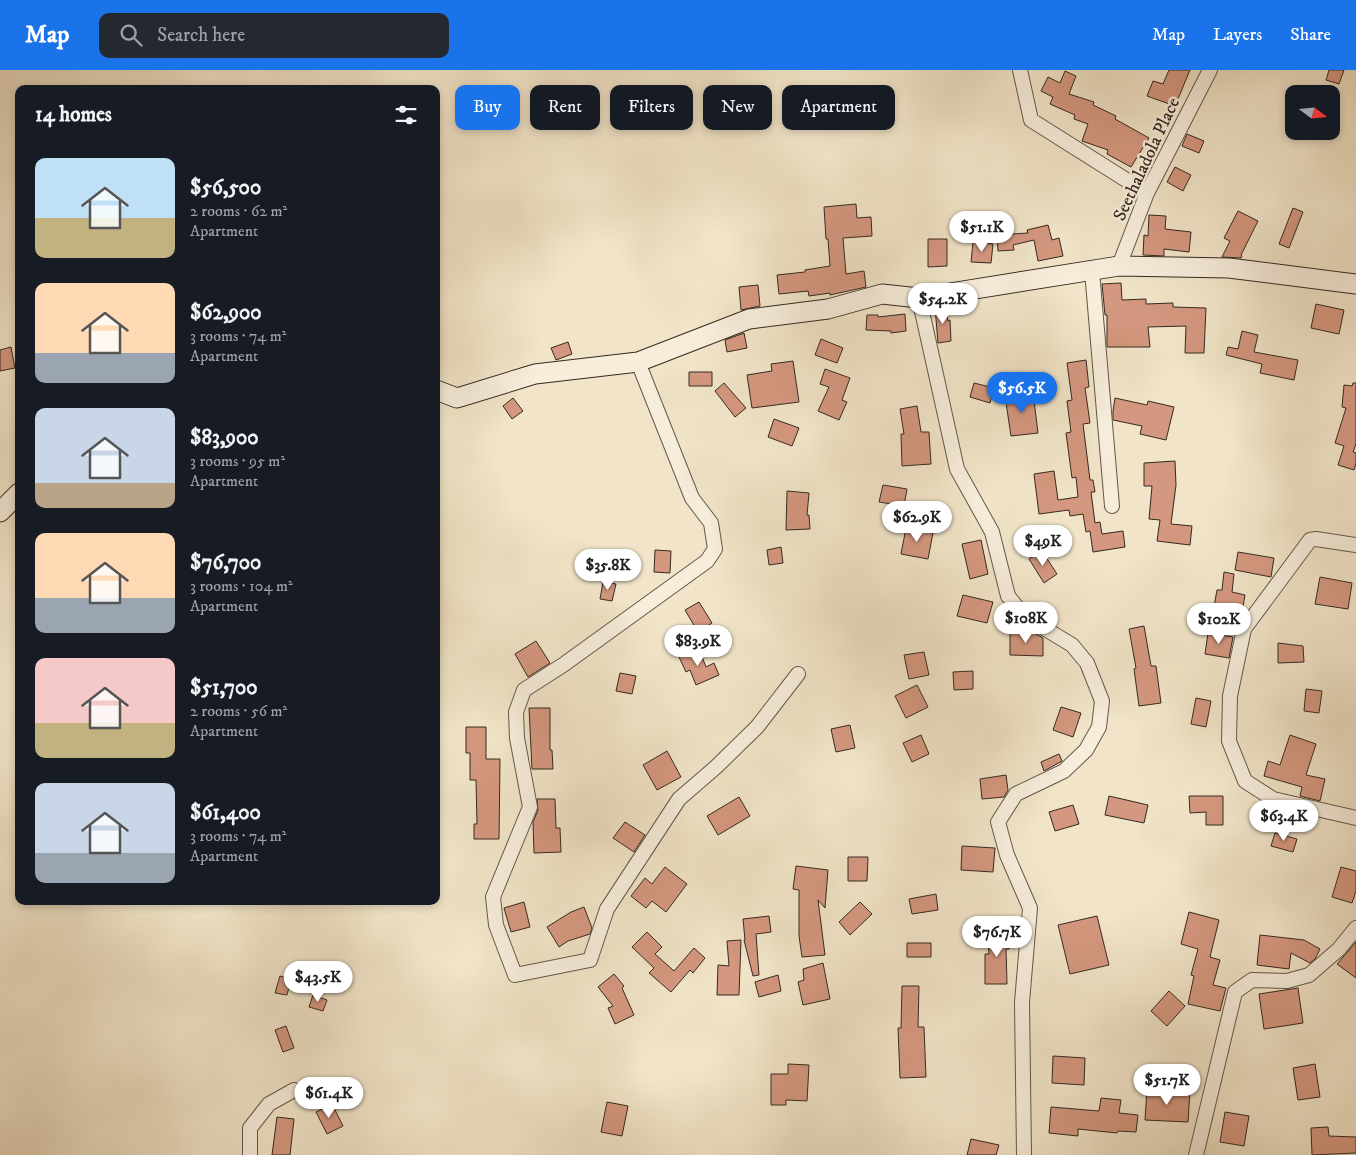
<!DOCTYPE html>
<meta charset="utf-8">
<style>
:root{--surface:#171b24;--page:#242831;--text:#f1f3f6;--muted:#9ea1a6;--accent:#1a73e8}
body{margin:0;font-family:"IM FELL DW Pica",serif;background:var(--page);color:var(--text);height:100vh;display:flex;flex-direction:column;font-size:19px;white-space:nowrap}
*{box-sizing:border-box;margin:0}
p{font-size:16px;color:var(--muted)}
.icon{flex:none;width:28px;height:28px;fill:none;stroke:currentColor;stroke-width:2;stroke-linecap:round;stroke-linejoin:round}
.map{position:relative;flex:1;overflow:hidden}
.panel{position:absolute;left:15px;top:15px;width:425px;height:820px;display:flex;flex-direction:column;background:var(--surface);border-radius:10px;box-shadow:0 2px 8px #0003}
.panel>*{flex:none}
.hud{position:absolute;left:455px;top:15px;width:475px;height:45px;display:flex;gap:10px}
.needle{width:32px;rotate:106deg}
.buttons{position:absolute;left:1285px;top:15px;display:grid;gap:10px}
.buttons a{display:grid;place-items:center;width:55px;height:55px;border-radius:10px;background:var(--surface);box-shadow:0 2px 8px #0003;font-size:25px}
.price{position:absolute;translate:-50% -42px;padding:0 11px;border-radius:18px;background:#fff;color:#222;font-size:16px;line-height:32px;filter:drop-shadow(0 1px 2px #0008)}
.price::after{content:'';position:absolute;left:50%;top:30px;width:15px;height:11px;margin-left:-8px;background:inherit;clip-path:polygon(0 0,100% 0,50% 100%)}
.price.on{background:var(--accent);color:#fff}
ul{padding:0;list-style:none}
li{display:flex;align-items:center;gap:15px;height:125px;padding:0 20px}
li span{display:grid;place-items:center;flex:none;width:140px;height:100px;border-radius:10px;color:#555}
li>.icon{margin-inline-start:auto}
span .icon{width:60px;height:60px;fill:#fffc;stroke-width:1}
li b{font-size:21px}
h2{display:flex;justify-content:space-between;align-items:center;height:60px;padding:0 20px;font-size:21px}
.chip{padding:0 18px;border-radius:10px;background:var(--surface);box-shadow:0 2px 8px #0003;font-size:18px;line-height:45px}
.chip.on{background:var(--accent);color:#fff}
header{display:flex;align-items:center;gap:30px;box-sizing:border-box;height:70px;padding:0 25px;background:var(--accent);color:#fff}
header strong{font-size:24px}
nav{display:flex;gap:28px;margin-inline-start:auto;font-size:18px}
.search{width:350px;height:45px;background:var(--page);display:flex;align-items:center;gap:12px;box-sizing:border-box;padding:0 18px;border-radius:10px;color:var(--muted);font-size:19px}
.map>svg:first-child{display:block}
.building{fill:#d4977f;stroke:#342a21}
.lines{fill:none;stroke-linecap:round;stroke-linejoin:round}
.street-casing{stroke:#63584b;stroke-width:16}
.secondary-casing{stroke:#342a21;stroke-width:21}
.street{stroke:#f6eddb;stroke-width:14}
.secondary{stroke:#f6eddb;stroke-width:19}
.labels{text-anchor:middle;stroke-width:5;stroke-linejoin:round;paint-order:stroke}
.street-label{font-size:18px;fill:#342a21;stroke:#f6eddb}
</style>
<header>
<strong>Map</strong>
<div class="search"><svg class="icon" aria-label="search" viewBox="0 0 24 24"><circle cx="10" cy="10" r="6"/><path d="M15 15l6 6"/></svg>Search here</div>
<nav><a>Map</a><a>Layers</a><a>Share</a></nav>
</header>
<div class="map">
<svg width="1356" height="1085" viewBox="0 0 1356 1085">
<rect width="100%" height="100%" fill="#f1e4c8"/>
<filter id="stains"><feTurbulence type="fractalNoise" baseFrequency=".004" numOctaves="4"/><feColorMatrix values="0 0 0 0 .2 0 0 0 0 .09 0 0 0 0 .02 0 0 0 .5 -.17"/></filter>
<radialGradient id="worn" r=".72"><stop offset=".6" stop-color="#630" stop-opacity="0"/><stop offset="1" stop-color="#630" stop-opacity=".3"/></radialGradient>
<path class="building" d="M1169,0h21l-15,36 -28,-10 6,-15 10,3z
M1329,0h15l-5,14 -13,-4z
M1065,1l11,5 -7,18 25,8 -1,3 23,11 -1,3 34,19 -18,29 -24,-13 1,-4 -26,-9 6,-17 -14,-5 1,-4 -25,-11 3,-7 -12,-6 7,-14 12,6z
M1187,64l17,7 -5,12 -17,-7z
M1175,97l16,8 -8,16 -16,-9z
M856,134l1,14 14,-1 1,19 -29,2 3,36 18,-3 2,16 -36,8v-2l-21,3 -1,-5 -29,3 -2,-19 28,-3v-2l25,-4 -2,-27h-2l-2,-32z
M1293,138l10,4 -14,36 -10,-4z
M1238,141l20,10 -17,34 1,1 -1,2 -19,-1 8,-16 -6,-3z
M1149,145l17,1 -1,13 26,3 -2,20 -25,-3v7l-21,-1 1,-20 4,1z
M1048,155l4,15 7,-2 4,18 -25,5 -4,-21 -21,5 1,5 -16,1 -1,-16 31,-2 -1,-3z
M928,169h19v27l-19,1z
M973,172l20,2 -2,19 -20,-1z
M1121,213l1,17 24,-1v5l27,-1v4l33,1 -2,45h-19l1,-27 -38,1 2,20h-43v-32h-2l-3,-31z
M758,215l2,21 -19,4 -2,-23z
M1316,234l28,6 -5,24 -28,-6z
M946,235l2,16 2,-1 1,21 -13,2 -3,-36z
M905,244l1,17 -15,2v-2l-25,-1 1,-15h11v2z
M1242,261l16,4 -4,17 44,8 -4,20 -34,-7 2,-9 -36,-9 2,-8 10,2z
M744,263l3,15 -20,4 -2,-12z
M821,269l22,9 -6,15 -22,-8z
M568,272l4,12 -16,6 -5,-12z
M11,277l4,21 -15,3v-21z
M1086,290l3,27 -4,1 5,35 -7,1 7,56h3l2,12h-4l4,31 5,-1 2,12 21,-3 2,16 -32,5 -3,-21 -4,1 -3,-18 -13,2 -1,-6 -30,4 -5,-40 20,-3 4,29 20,-3 -2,-20 -4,1 -6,-45 5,-1 -4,-31 5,-1 -5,-37z
M793,291l6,41 -47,6 -5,-33 25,-4 -1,-7z
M825,299l25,9 -8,22 5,2 -8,18 -21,-9 11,-24 -9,-3z
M689,302h23v14h-23z
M724,313l22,25 -11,9 -20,-26z
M974,313l20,5 -4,15 -20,-6z
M1353,313h3v61l-3,8 3,1v10l-2,7 -16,-5 6,-19 -9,-3 11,-35 -4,-1 2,-22 8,1z
M1033,322l5,41 -27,3 -6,-40z
M513,328l10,13 -11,8 -9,-13z
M1115,328l32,7 1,-4 26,6 -8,33 -26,-6 2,-8 -29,-6v-9z
M917,336l4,26h8l2,32 -29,2 -1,-32h3l-4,-25z
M774,349l25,9 -7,18 -24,-9z
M1175,391l1,24 -5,39 21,2 -2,19 -33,-4 3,-21 -11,-1 3,-33h-8v-23z
M883,415l24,4 -3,17 -25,-4z
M787,421l22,2 -2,22h2l1,14 -24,1z
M906,458l27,5 -5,26 -27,-5z
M981,470l7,34 -18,5 -8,-35z
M781,477l2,16 -14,2 -2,-15z
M655,480l16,1 -1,22 -16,-1z
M1042,481l15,23 -13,9 -15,-24z
M1238,482l36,6 -3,19 -36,-7z
M1224,502l10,2 -2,18 13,3 -4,23 -28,-6 4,-22h5z
M1320,507l32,6 -4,26 -33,-5z
M603,512l13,2 -4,17 -12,-2z
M963,525l30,7 -6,21 -30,-7z
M699,532l13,21 -14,9 -13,-22z
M1144,556l7,40h5l5,37 -22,3 -5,-37 2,-1 -7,-39z
M1010,562l24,1 9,5v18l-33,-1z
M1208,563l25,4 -4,21 -24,-4z
M536,571l14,22 -22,14 -13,-23z
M1278,573l25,3 1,16 -26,1z
M699,579l7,18 8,-4 5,12 -23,10 -6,-15 -4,2 -7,-15z
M924,582l5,23 -20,4 -5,-24z
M973,601v18l-19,1 -1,-18z
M620,603l16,3 -4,18 -16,-3z
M917,615l11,22 -22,11 -11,-22z
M1306,619l16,2 -3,22 -15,-2z
M1196,628l15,3 -5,26 -15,-3z
M1061,637l20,6 -8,24 -20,-7z
M529,638h21v42h2l1,19h-21z
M850,655l5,23 -19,4 -5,-23z
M466,657h20v32h14l-1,80h-25v-15h3l-1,-44h-6v-27h-4z
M921,665l8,19 -17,8 -9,-19z
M1290,665l26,9 -10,31 19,4 -5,22 -20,-5 2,-9 -38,-11 4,-15 12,4z
M667,681l14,26 -24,13 -14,-25z
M1059,684l3,7 -18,10 -3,-9z
M1006,705l2,15 -4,7 -22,2 -2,-20z
M1109,726l39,9 -4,18 -39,-8z
M1189,726h34v29h-17v-13l-16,1z
M739,727l11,19 -32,19 -11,-19z
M537,729h18l1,29h4l1,24 -27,1 -1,-31 5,-12z
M1073,735l6,19 -24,7 -6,-19z
M625,752l20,13 -11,17 -21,-14z
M1275,763l22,6 -4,13 -22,-6z
M962,776l33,2 -2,24 -32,-2z
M848,787h20l-1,24h-19z
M796,796l32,4 -3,38 -7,-8 7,55 -23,2 -3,-21v-46l-6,-1z
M665,797l22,17 -21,28 -14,-11 -6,7 -15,-12 14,-18 7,6z
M1341,797l15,4v20l-4,12 -20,-6z
M936,824l2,16 -26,4 -3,-15z
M524,832l6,25 -19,5 -7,-24z
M860,832l12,12 -22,21 -11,-13z
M584,837l8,21 -2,6 -22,7 -9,6 -12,-20 24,-15z
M1189,842l30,8 -9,37 10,3 -7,25 13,3 -6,23 -32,-7 6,-28 -3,-1 7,-26 -17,-5z
M769,846l2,16 -15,2 3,41 -6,1 -9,-36h1l-2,-21z
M1097,846l12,49 -39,9 -12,-49z
M1008,861l1,18h-3l1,35h-22v-30h4l-2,-21z
M647,862l15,15 -7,7 19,17 20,-23 11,10 -12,15 -3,-3 -19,22 -22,-19 5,-5 -22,-21z
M1260,865l44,5 16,9 -5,10 -5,4 -19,-10 -2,16 -32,-4z
M741,870l-2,55h-22l1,-30 11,1 -2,-25z
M1356,872v36l-19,-14z
M907,873h24v14h-24z
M823,893l7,36 -27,6 -5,-23 6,-2 -1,-11z
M614,904l10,12 -2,2 12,27 -19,9 -7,-16 5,-2 -15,-19z
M778,905l3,16 -22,6 -4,-15z
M280,906l11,3 -4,16 -12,-2z
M902,916h17l-1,41h6l2,50 -26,1 -2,-50h3z
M1298,918l5,35 -39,6 -5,-35z
M1169,921l16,15 -18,20 -16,-15z
M313,925l14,5 -4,11 -14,-4z
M286,956l8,22 -11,4 -8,-22z
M1053,986l32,2 -1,27 -32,-2z
M788,994l21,1 -2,36 -21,-1v5h-15v-31h17z
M1315,994l5,33 -22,3 -5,-32z
M1147,1019l43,2 -2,31 -43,-2z
M1101,1028l20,2 -2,13 19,2 -2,17 -18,-1 -1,2 -39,-4v7l-29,-3 2,-26 48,4z
M607,1032l21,4 -6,30 -21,-4z
M332,1034l11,22 -16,8 -11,-22z
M1225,1042l24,4 -5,30 -24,-4z
M277,1047l17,2 -4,36h-18z
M1328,1057l1,9 27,1v16l-44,2 -1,-27z
M971,1069l28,6 -3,10h-29z"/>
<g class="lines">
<defs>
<path id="street" d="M1020,0l11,50 116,73
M1119,196l28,-73 63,-123
M1092,201l20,235
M919,228l38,171 35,63 16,64 16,20 48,29 15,18 15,38 -3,26 -13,23 -22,21 -48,23 -18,28 9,33 23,53 -8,94 2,153
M638,292l54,136 19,25 4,26 -8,12 -144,104 -39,25 -8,22 1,26 13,69 -37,90 3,28 19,50 75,-15 17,-51 72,-110 37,-32 41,-40 41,-53
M1356,475l-40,-6 -6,1 -66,89 -14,67 -1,45 16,40 28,18 83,19
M250,1085v-27l19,-24 25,-14
M1196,1085l39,-163 17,-12 35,1 22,-6 30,-26 17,-21"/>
<path id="secondary" d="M436,320l21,8 78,-24 103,-12 111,-43 79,-10 54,-15 37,4 200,-32 110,2 127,16
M0,442l19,-19"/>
</defs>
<use href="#street" class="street-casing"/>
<use href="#secondary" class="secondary-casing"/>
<use href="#street" class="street"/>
<use href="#secondary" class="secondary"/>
</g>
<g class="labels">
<g class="street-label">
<text transform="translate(1146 89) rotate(-65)" y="6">Seethaladola Place</text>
</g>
</g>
<rect width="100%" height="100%" filter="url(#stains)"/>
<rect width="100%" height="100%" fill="url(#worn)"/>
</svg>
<div class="buttons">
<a><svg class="needle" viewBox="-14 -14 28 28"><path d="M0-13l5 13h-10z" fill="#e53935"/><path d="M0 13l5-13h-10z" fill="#9ea1a6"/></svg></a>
</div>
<b class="price" style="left:982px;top:183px">$51.1K</b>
<b class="price" style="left:943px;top:255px">$54.2K</b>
<b class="price on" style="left:1022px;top:344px">$56.5K</b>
<b class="price" style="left:917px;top:473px">$62.9K</b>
<b class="price" style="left:1043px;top:497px">$49K</b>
<b class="price" style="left:608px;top:521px">$35.8K</b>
<b class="price" style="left:1026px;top:574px">$108K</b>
<b class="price" style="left:1219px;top:575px">$102K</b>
<b class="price" style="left:698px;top:597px">$83.9K</b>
<b class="price" style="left:1284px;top:772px">$63.4K</b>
<b class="price" style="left:997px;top:888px">$76.7K</b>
<b class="price" style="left:318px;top:933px">$43.5K</b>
<b class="price" style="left:1167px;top:1036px">$51.7K</b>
<b class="price" style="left:329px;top:1049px">$61.4K</b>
<div class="hud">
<a class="chip on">Buy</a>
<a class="chip">Rent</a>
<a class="chip">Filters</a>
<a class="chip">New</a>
<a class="chip">Apartment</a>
</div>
<section class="panel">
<h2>14 homes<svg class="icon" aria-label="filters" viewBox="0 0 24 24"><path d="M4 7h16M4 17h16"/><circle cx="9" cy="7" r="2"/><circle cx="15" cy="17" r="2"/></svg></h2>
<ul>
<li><span style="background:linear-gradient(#bfe0f5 60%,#c2b280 0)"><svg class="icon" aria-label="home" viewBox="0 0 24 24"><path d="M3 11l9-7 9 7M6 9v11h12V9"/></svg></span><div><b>$56,500</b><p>2 rooms · 62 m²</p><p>Apartment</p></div></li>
<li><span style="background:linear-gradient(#ffd9b3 70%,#9aa5b1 0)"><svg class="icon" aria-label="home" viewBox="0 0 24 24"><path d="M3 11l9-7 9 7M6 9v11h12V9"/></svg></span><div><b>$62,900</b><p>3 rooms · 74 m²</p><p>Apartment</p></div></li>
<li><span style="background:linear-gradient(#c9d6e8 75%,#b9a48a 0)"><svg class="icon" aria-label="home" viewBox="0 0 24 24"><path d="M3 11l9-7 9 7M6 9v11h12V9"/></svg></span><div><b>$83,900</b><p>3 rooms · 95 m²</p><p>Apartment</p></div></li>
<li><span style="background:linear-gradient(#ffd9b3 65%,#9aa5b1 0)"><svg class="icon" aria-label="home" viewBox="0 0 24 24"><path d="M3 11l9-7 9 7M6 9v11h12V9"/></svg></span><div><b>$76,700</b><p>3 rooms · 104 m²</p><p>Apartment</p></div></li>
<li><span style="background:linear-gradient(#f6c9c9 65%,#c2b280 0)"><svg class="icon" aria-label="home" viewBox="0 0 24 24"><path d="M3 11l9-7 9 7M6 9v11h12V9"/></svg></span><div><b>$51,700</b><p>2 rooms · 56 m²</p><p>Apartment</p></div></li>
<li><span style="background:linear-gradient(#c9d6e8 70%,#9aa5b1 0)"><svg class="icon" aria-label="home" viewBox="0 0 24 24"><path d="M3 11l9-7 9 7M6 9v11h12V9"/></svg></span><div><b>$61,400</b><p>3 rooms · 74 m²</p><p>Apartment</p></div></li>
</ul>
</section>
</div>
